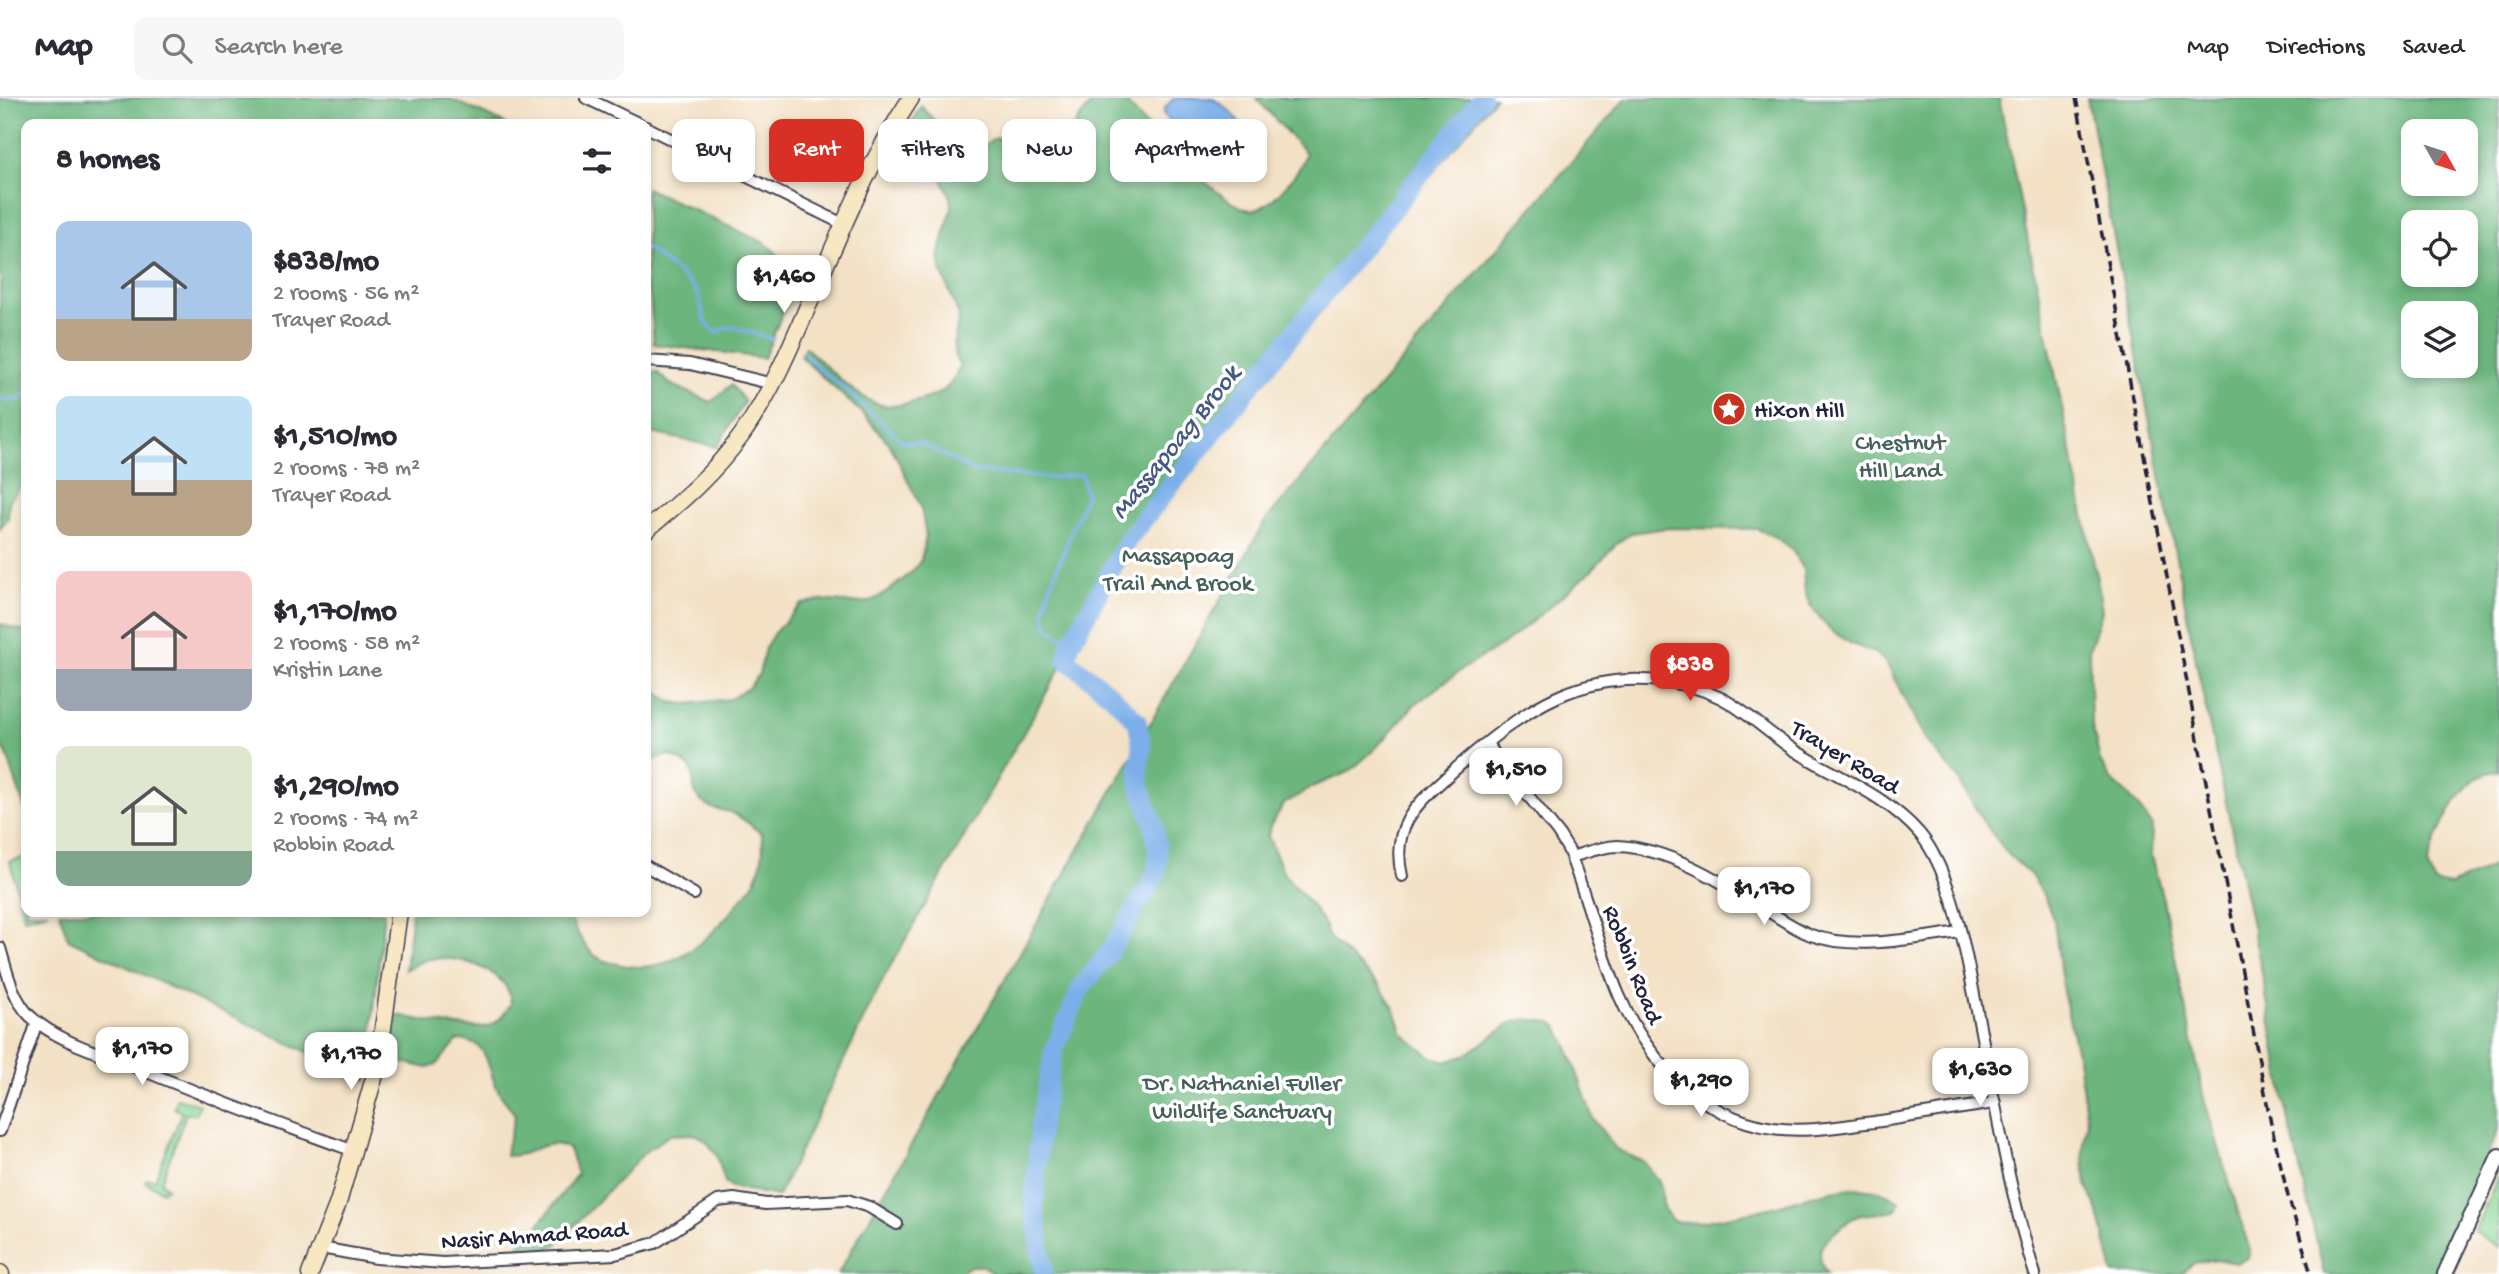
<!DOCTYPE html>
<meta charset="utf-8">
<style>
:root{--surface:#fff;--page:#f7f7f7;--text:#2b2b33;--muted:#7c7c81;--line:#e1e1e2;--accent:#d93025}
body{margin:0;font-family:"Gochi Hand",sans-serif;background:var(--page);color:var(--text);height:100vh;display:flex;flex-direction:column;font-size:26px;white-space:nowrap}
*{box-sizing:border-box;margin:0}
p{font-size:23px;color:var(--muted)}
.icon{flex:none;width:38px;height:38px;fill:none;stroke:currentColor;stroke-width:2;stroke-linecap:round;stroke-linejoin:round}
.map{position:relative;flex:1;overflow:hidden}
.sheet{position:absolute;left:21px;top:21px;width:630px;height:798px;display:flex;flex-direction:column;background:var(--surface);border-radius:14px;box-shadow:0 4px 10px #0003}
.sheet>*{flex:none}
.hud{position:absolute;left:672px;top:21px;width:665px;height:63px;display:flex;gap:14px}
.needle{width:46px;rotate:129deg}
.tools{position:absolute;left:2401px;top:21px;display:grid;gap:14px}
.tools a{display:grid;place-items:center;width:77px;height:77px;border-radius:14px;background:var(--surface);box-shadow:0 4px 10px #0003;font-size:35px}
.price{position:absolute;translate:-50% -60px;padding:0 16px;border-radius:14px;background:#fff;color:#222;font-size:23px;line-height:46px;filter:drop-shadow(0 2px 4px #0008)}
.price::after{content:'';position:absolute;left:50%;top:42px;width:21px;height:16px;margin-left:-10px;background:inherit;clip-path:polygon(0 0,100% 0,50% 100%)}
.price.active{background:var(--accent);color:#fff}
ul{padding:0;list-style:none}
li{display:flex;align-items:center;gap:21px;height:175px;padding:0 35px}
li span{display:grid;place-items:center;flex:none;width:196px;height:140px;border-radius:14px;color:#555}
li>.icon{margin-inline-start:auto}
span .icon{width:84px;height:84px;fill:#fffc;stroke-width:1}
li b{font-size:30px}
h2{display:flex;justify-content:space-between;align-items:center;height:84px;padding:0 35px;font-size:30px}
.pill{padding:0 24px;border-radius:14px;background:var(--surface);box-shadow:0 4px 10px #0003;font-size:24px;line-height:63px}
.pill.active{background:var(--accent);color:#fff}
header{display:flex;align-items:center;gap:42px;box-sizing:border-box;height:98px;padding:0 35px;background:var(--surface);border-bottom:2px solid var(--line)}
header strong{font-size:33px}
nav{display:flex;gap:38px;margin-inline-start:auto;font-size:24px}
.search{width:490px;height:63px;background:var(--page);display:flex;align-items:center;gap:18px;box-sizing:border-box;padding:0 24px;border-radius:14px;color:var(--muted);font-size:26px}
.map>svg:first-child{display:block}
.green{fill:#86d595;stroke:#547c68;stroke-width:2}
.forest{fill:#6cb67e;stroke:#476c5c;stroke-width:2;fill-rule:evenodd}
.water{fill:#7cafe9;stroke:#4f6892;stroke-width:2}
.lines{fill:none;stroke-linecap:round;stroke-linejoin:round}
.stream{stroke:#7cafe9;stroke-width:3.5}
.river{stroke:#7cafe9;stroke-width:19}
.minor-casing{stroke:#413f50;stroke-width:14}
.tertiary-casing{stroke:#413f50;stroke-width:18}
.secondary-casing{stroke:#413f50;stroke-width:19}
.minor{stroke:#fff;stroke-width:10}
.tertiary{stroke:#fff;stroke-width:14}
.secondary{stroke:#f7e8c3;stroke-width:16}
.rail{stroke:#22223b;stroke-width:3.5;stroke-dasharray:10 5;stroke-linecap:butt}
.labels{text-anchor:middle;stroke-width:7;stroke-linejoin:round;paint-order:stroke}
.poi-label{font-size:24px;fill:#22223b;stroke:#fff;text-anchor:start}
.park-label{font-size:24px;fill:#45615a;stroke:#fff}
.street-label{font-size:24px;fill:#22223b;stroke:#fff}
.water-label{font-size:26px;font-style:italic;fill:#465a81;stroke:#fff}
</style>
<header>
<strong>Map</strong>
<div class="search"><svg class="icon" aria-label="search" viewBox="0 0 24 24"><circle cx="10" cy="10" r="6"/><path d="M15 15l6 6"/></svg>Search here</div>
<nav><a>Map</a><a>Directions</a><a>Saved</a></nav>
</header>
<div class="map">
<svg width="2499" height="1176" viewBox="0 0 2499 1176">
<rect width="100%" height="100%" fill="#fff"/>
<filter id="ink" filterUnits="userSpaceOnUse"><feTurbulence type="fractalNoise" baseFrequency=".0143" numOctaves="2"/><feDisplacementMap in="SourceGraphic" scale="14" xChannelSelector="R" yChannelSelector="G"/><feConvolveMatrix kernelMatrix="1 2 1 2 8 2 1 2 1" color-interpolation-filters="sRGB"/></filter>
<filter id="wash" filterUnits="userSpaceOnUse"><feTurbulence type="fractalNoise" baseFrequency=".00686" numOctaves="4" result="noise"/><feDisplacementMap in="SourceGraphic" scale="28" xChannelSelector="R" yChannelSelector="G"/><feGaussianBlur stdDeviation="1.57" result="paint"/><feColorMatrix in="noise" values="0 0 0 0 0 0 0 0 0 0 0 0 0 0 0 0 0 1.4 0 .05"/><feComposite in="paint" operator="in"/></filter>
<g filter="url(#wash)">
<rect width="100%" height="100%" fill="#f3e1c5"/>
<path class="green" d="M26,759v55h22l-24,6 -14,-57z
M177,1000l22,7 -3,9h-10l-25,68 6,6 -5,3 -17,-9 2,-3 8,1 27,-68 -8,-4z
M2499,1077v72l-25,-15z"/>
<path class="forest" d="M0,0h449l57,26h-480v355l-17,23 -1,16 -8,11z
M1096,0h27c17,22 103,113 129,112 12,-1 24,-13 31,-21 10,-12 19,-21 23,-36l-50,-55h239l-224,270 -137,171 -251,440 -105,217 -46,-9 -7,-5 -9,-29 -9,-11 -8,-6 -7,-2 -22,1 -24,16 -90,94 -11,5 -24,1 -2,-6 18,-18 40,-53 -8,-25c-26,-15 -40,11 -63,6 0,-9 7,-29 9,-40 -5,-9 -12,-15 -16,-23 -13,-21 -7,-52 -41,-52l-22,25 -8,3 -37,-8 6,-45c19,4 78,18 95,10 8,-4 14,-14 19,-21 0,-34 -53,-49 -81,-45 -9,1 -17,7 -25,11l7,-58h155c7,14 14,30 25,41 8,8 19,10 30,12 50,11 88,-26 116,-62 7,-8 16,-17 19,-27 6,-14 7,-27 5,-42 -9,-7 -21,-18 -32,-22 -12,-3 -20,-2 -30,-12 -16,-18 8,-31 -32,-45l-22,7v-77l25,17 15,2 44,-5 18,-11 11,-14 6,-26 9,-15 28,-29 22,-4 28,3 17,-1 18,-10 25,-20 9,-12 5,-24 -5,-29 -27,-55 -7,-11 -23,-26 -64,-59 5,-9c19,17 49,49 73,57 13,5 30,-1 43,-4 23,-6 29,-12 39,-33l-5,-11 -1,-11 5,-29 -18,-46 -2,-15 13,-48 -4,-16 -13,-25 -34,-29 20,-31c19,18 27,36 53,46l19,-13 6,-1 16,4 19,16 12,2c21,-17 31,-43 50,-62z
M1626,0h373l100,491 3,23 -13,38 2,71 9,40 11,19 20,18 21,27 -1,31 12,43 41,200 46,152 -2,7 -12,5 -20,-4 -22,4 -14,11h-67l-11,-48 -7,-23 -7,-15 -4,-17 -1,-20 4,-30 -9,-63 -15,-67 -9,-71 -11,-26 -12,-19 -22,-20 -24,-31 -28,-47 -32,-38 -38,-75 -10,-10 -27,-11 -21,-14 -19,-24 -5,-14 -2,-23 -11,-18 -15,-12 -19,-9 -92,-1 -35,5 -16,12 -26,28 -54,46 -33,26 -41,25 -47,35 -39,44 -26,23 -35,14 -30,18 -14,22 -2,10 16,38 28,32 12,19 5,13 50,47 15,23 9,26 27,22 15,6 19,-6 47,-33 15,-4 24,3 8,5 11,23 24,69 23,30 28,13 14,17 4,10 1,19 10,13c16,4 33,0 48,-3 16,-3 32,-6 48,-10 38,-9 96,-36 130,-6l-3,7c-12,6 -25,3 -38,7 -8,2 -34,24 -37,32 -2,9 1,19 6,26h-834l-10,-8h-12l-14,8h-119l427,-753z
M2087,0h412v674c-36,-5 -64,66 -72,94l8,17 16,3 48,-22v264l-65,146h-110l-37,-161 -26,-145 -63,-297zM2413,33h53v53h-53zM2413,124h53v53h-53zM2466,215v53h-53v-53z
M646,90l119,55 34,30 -35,85 -110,-14 -4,-48 -4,-5z
M657,274l13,12 41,18 20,-17 14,16 -28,46 -71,-15v-59z
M0,526l26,8v181l-19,-58 -7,-12z
M59,814h325l-17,168 -299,-141z"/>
<path class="water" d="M1174,0h38c26,16 47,39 24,68 -5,2 -10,5 -16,4 -9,-3 -49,-46 -56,-56l1,-6z"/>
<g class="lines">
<path class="stream" d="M646,150c14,12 42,29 51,45 7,14 4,32 20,39 4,-2 7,-4 11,-5 3,-2 36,10 44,12
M804,255l17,18 17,12 65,59 18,1 52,28 80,7 29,-4 4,21 -36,92 -6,23 3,15 23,20
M0,302l18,-1 8,-4"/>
<path class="river" d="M1044,1176l-10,-71 6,-76 14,-77 27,-62 27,-34 48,-79 2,-18 -4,-32 -14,-39 -1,-21 3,-17 -5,-27 -27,-27 -43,-34 3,-15 59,-107 353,-440"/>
</g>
</g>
<g filter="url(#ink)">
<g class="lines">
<defs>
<path id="minor" d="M586,0l54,26
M646,29l197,97
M646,263l44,3 83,20
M1487,646l71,89 10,16c19,48 31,99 51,146 28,65 80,122 154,133 34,5 67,-2 101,-6 40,-6 80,-13 121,-19
M1571,759c14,-4 32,-11 47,-11 49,2 101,34 142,60 17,10 33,22 51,29 44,16 104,3 149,-3
M646,768l48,28
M1402,778c-12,-51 15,-72 50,-104 28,-25 71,-60 105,-75 51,-23 113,-23 164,1 26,13 52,40 78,55 42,26 88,43 121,81 36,43 50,142 61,198 16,81 29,164 54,242
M0,850c7,23 12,50 30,68 28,26 70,37 105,51 72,30 146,58 219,84
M0,1033l37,-109
M321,1150l55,10 67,5 172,-9 40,-11 63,-42 16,-2 32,5 81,-4 22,7 28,17"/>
<path id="tertiary" d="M2445,1176l54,-118"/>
<path id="secondary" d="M646,432c35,-28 68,-57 95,-94 30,-42 50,-90 70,-137 30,-69 59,-139 100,-201
M0,1175l1,1
M310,1176l28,-71 40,-139 21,-152"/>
</defs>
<use href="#minor" class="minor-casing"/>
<use href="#tertiary" class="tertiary-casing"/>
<use href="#secondary" class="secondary-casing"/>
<use href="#minor" class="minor"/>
<use href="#tertiary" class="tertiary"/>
<use href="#secondary" class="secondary"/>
<path class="rail" d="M2076,0l195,1026 17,72 23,78"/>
</g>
</g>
<defs>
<symbol id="sight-disc" viewBox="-11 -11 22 22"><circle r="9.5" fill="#c8321e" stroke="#fff"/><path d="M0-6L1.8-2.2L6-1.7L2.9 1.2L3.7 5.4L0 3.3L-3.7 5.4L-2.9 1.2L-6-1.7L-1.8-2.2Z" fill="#fff"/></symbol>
</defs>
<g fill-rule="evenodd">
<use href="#sight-disc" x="1710" y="292" width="38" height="38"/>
</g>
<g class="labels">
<g class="poi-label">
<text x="1754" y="319">Hixon Hill</text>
</g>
<g class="park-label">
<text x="1900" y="351">Chestnut<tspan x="1900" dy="28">Hill Land</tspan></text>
<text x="1178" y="464">Massapoag<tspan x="1178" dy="28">Trail And Brook</tspan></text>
<text x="1242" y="992">Dr. Nathaniel Fuller<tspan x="1242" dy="28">Wildlife Sanctuary</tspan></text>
</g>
<g class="street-label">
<text transform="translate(1846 658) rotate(31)" y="8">Trayer Road</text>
<text transform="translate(1634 866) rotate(68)" y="8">Robbin Road</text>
<text transform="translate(534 1136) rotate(-4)" y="8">Nasir Ahmad Road</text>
</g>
<g class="water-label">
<text transform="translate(1174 343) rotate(-51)" y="9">Massapoag Brook</text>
</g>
</g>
</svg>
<div class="tools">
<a><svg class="needle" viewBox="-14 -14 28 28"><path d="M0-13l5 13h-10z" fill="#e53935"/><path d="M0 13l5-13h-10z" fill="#7c7c81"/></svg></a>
<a><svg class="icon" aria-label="locate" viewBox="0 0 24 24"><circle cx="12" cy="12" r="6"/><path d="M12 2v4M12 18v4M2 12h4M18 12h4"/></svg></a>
<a><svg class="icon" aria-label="layers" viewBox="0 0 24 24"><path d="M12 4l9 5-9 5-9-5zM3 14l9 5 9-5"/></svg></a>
</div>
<b class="price" style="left:784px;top:217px">$1,460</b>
<b class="price active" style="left:1690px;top:605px">$838</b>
<b class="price" style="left:1516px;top:710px">$1,510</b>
<b class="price" style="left:1764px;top:829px">$1,170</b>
<b class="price" style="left:142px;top:989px">$1,170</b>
<b class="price" style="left:351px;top:994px">$1,170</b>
<b class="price" style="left:1980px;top:1010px">$1,630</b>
<b class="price" style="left:1701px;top:1021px">$1,290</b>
<div class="hud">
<a class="pill">Buy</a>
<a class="pill active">Rent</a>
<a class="pill">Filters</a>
<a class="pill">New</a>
<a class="pill">Apartment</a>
</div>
<section class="sheet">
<h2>8 homes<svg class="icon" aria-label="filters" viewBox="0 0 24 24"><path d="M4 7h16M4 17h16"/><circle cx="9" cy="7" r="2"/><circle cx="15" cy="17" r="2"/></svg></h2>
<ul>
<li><span style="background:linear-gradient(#a9c7e8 70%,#b9a48a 0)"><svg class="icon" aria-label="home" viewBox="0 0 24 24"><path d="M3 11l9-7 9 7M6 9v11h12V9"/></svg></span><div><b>$838/mo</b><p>2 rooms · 56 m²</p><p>Trayer Road</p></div></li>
<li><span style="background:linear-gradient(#bfe0f5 60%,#b9a48a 0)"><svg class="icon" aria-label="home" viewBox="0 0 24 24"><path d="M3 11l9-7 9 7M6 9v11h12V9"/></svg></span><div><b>$1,510/mo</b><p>2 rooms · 78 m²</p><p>Trayer Road</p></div></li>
<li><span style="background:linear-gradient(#f6c9c9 70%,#9aa5b1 0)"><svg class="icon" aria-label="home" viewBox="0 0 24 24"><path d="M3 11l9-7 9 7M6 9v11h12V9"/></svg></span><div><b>$1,170/mo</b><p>2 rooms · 58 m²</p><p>Kristin Lane</p></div></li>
<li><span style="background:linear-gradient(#dfe7d0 75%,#7fa58c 0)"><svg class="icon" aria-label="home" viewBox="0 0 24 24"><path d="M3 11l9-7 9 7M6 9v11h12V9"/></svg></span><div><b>$1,290/mo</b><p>2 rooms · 74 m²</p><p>Robbin Road</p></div></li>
</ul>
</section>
</div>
